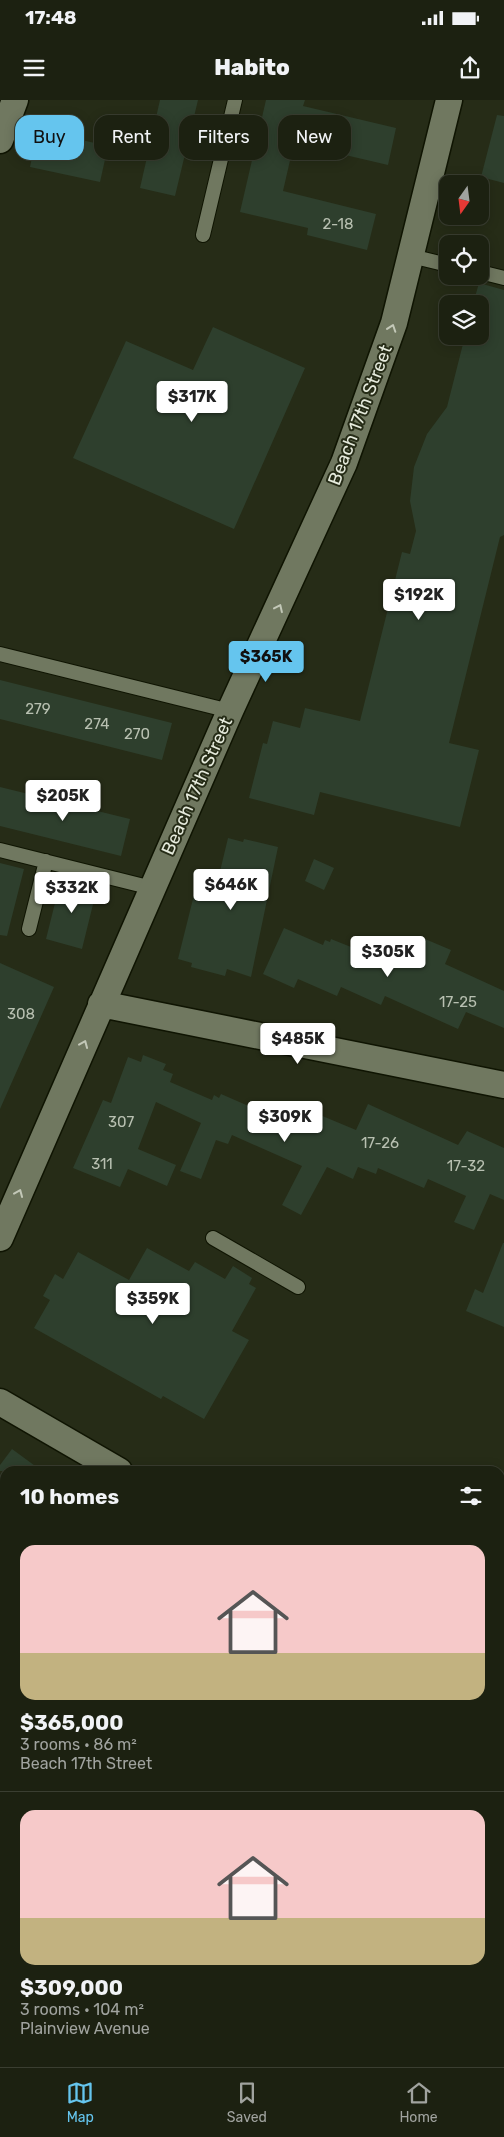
<!DOCTYPE html>
<meta charset="utf-8">
<style>
:root{--surface:#1c2111;--page:#25291a;--text:#f1f3f6;--muted:#a0a39f;--line:#3a3e31;--accent:#65c5ee}
body{margin:0;font-family:Rubik,sans-serif;background:var(--page);color:var(--text);height:100vh;display:flex;flex-direction:column;font-size:19px;white-space:nowrap}
*{box-sizing:border-box;margin:0}
p{font-size:16px;color:var(--muted)}
.icon{flex:none;width:28px;height:28px;fill:none;stroke:currentColor;stroke-width:2;stroke-linecap:round;stroke-linejoin:round}
.map{position:relative;flex:1;overflow:hidden}
.details{position:absolute;left:0px;top:1366px;width:505px;height:601px;display:flex;flex-direction:column;background:var(--surface);border-radius:15px 15px 0 0;box-shadow:0 2px 12px #0003,0 0 0 1px var(--line)}
.details>*{flex:none}
.banner{position:absolute;left:15px;top:15px;width:475px;height:45px;display:flex;gap:10px}
.needle{width:32px;rotate:194deg}
.fabs{position:absolute;left:439px;top:75px;display:grid;gap:10px}
.fabs a{display:grid;place-items:center;width:50px;height:50px;border-radius:10px;background:var(--surface);box-shadow:0 2px 12px #0003,0 0 0 1px var(--line);font-size:25px}
.price{position:absolute;translate:-50% -42px;padding:0 11px;border-radius:5px;background:#fff;color:#222;font-size:16px;line-height:32px;filter:drop-shadow(0 1px 2px #0008)}
.price::after{content:'';position:absolute;left:50%;top:30px;width:15px;height:11px;margin-left:-8px;background:inherit;clip-path:polygon(0 0,100% 0,50% 100%)}
.price.on{background:var(--accent);color:#111}
ul{padding:0;list-style:none}
li{display:grid;align-content:center;gap:10px;height:265px;padding:0 20px}
li+li{border-top:1px solid var(--line)}
li span{display:grid;place-items:center;height:155px;border-radius:15px;color:#555}
li>.icon{margin-inline-start:auto}
span .icon{width:90px;height:90px;fill:#fffc;stroke-width:1}
li b{font-size:21px}
h2{display:flex;justify-content:space-between;align-items:center;height:60px;padding:0 20px;font-size:21px}
.chip{padding:0 18px;border-radius:15px;background:var(--surface);box-shadow:0 2px 12px #0003,0 0 0 1px var(--line);font-size:18px;line-height:45px}
.chip.on{background:var(--accent);color:#111}
.status{display:flex;justify-content:space-between;align-items:center;height:35px;padding:0 25px;background:var(--surface);direction:ltr}
.status svg{height:14px;fill:currentColor}
header{display:flex;justify-content:space-between;align-items:center;height:65px;padding:0 20px;background:var(--surface);font-size:22px;font-weight:800}
.tab-bar{display:flex;justify-content:space-around;align-items:center;height:70px;border-top:1px solid var(--line);background:var(--surface);font-size:14px;color:var(--muted)}
.tab-bar a{display:grid;justify-items:center;gap:2px}
.tab-bar .on{color:var(--accent)}
.map>svg:first-child{display:block}
.building{fill:#2e3f2d}
.lines{fill:none;stroke-linecap:round;stroke-linejoin:round}
.lane-casing{stroke:#0f1402;stroke-width:16}
.street-casing{stroke:#0f1402;stroke-width:29}
.lane{stroke:#707860;stroke-width:14}
.street{stroke:#707860;stroke-width:26}
.oneway{stroke:#c3c8b8}
.labels{text-anchor:middle;stroke-width:4;stroke-linejoin:round;paint-order:stroke}
.number-label{font-size:15px;fill:#b8c0b1}
.street-label{font-size:18px;fill:#e6ebdd;stroke:#262c17}
</style>
<div class="status"><b>17:48</b><svg viewBox="0 0 49 12"><path d="M0 12V9h3v3zM5 12V6h3v6zM10 12V3h3v9zM15 12V0h3v12zM26 1h20v11H26zM47 4h2v5h-2z"/></svg></div>
<header><svg class="icon" aria-label="menu" viewBox="0 0 24 24"><path d="M4 6h16M4 12h16M4 18h16"/></svg>Habito<svg class="icon" aria-label="share" viewBox="0 0 24 24"><path d="M12 15V3M7 8l5-5 5 5M5 13v7h14v-7"/></svg></header>
<div class="map">
<svg width="504" height="1967" viewBox="0 0 504 1967">
<rect width="100%" height="100%" fill="#262c17"/>
<path class="building" d="M160,0h38l-23,96 -35,-8z
M266,0h39l-2,6 93,22 -8,37 -94,-22 -11,48 93,23 -9,36 -60,-15 1,-7 -68,-16z
M497,15l7,1v67l-23,-6z
M38,30l70,16 -8,36 -70,-15z
M479,183l25,7v245l-4,2 -51,206 30,7 -19,77 -140,-35 -6,23 -65,-17 14,-55 4,1 6,-23 27,7 5,-20 55,13 42,-169 8,2 6,-23 -6,-30 4,-34 13,-33 20,-27 18,-71h15v-32h-7z
M213,227l92,41 -71,161 -161,-71 53,-117 67,29z
M0,580l172,43 -10,37 -162,-41z
M0,687l130,32 -9,37 -121,-30z
M228,738l15,4 1,-3 34,8 -27,130 -24,-8 -2,7 -34,-9 1,-4 -14,-4 17,-68 10,3 2,-9 9,3z
M314,759l20,9 -10,22 -19,-9z
M0,763l24,6 -17,67 -7,-1z
M61,779l36,9 -15,61 -36,-10z
M284,828l39,17 2,-5 5,2 1,-3 40,16 5,-12 40,17 9,-21 26,11 -6,14 59,27v37l-38,-16 -8,17 -73,-33 -4,9 -40,-18 -4,9 -39,-17 -4,9 -31,-14z
M0,863l54,24 -54,122z
M143,955l23,9 -3,6 10,4 -3,8 42,18 2,-5 5,3 2,-4 37,16 3,-6 5,2 2,-3 36,16 4,-9 48,20 12,-26 90,41 9,-14 37,17v52l-14,-6 -16,36 -20,-8 12,-26 -38,-17 -4,9 -46,-20 -2,6 -18,-7 -5,12 -26,-12 -26,48 -19,-10 20,-39 -70,-31 -4,9 -12,-4 -15,39 -21,-8 21,-48 -45,-21 -18,47 38,16 -9,21 -39,-17 -8,18 -47,-19 30,-68 8,3 17,-46 13,5z
M503,1143h1v84l-38,-16 9,-22 8,4z
M147,1148l42,23 6,-9 30,17 8,-13 19,12 -3,6 7,4 -24,43 17,9 -45,79 -41,-23 -2,3 -127,-71 16,-28 -7,-4 12,-22 8,5 15,-27 51,28z
M12,1349l30,22h-42v-6z"/>
<g class="lines">
<defs>
<path id="lane" d="M203,135l32,-135
M411,156l37,9
M480,172l24,6
M0,554l230,57
M0,750l152,38
M29,829l17,-68
M213,1138l85,49"/>
<path id="street" d="M0,40l15,-40
M101,904l403,81
M0,1138l230,-527 114,-248 50,-140 55,-223
M0,1302l119,69
M500,1467l4,-7
M500,1586l4,2
M0,1813l5,-3
M500,1867l4,2
M230,1967l3,-5"/>
</defs>
<use href="#lane" class="lane-casing"/>
<use href="#street" class="street-casing"/>
<use href="#lane" class="lane"/>
<use href="#street" class="street"/>
</g>
<defs><path id="oneway-chevron" d="M-2-3.5L2.5 0L-2 3.5" fill="none" stroke-width="1.6" stroke-linecap="round" stroke-linejoin="round" transform="scale(1.25)"/></defs>
<g class="oneway">
<use href="#oneway-chevron" transform="translate(392 228) rotate(-71)"/>
<use href="#oneway-chevron" transform="translate(279 508) rotate(-65)"/>
<use href="#oneway-chevron" transform="translate(84 944) rotate(-67)"/>
<use href="#oneway-chevron" transform="translate(19 1093) rotate(-67)"/>
</g>
<g class="labels">
<g class="number-label">
<text x="338" y="129">2-18</text>
<text x="38" y="614">279</text>
<text x="97" y="629">274</text>
<text x="137" y="639">270</text>
<text x="458" y="907">17-25</text>
<text x="21" y="919">308</text>
<text x="121" y="1027">307</text>
<text x="380" y="1048">17-26</text>
<text x="102" y="1069">311</text>
<text x="466" y="1071">17-32</text>
</g>
<g class="street-label">
<text transform="translate(360 315) rotate(-69)" y="6">Beach 17th Street</text>
<text transform="translate(197 686) rotate(-66)" y="6">Beach 17th Street</text>
</g>
</g>
</svg>
<div class="fabs">
<a><svg class="needle" viewBox="-14 -14 28 28"><path d="M0-13l5 13h-10z" fill="#e53935"/><path d="M0 13l5-13h-10z" fill="#a0a39f"/></svg></a>
<a><svg class="icon" aria-label="locate" viewBox="0 0 24 24"><circle cx="12" cy="12" r="6"/><path d="M12 2v4M12 18v4M2 12h4M18 12h4"/></svg></a>
<a><svg class="icon" aria-label="layers" viewBox="0 0 24 24"><path d="M12 4l9 5-9 5-9-5zM3 14l9 5 9-5"/></svg></a>
</div>
<b class="price" style="left:192px;top:323px">$317K</b>
<b class="price" style="left:419px;top:521px">$192K</b>
<b class="price on" style="left:266px;top:583px">$365K</b>
<b class="price" style="left:63px;top:722px">$205K</b>
<b class="price" style="left:231px;top:811px">$646K</b>
<b class="price" style="left:72px;top:814px">$332K</b>
<b class="price" style="left:388px;top:878px">$305K</b>
<b class="price" style="left:298px;top:965px">$485K</b>
<b class="price" style="left:285px;top:1043px">$309K</b>
<b class="price" style="left:153px;top:1225px">$359K</b>
<div class="banner">
<a class="chip on">Buy</a>
<a class="chip">Rent</a>
<a class="chip">Filters</a>
<a class="chip">New</a>
</div>
<section class="details">
<h2>10 homes<svg class="icon" aria-label="filters" viewBox="0 0 24 24"><path d="M4 7h16M4 17h16"/><circle cx="9" cy="7" r="2"/><circle cx="15" cy="17" r="2"/></svg></h2>
<ul>
<li><span style="background:linear-gradient(#f6c9c9 70%,#c2b280 0)"><svg class="icon" aria-label="home" viewBox="0 0 24 24"><path d="M3 11l9-7 9 7M6 9v11h12V9"/></svg></span><div><b>$365,000</b><p>3 rooms · 86 m²</p><p>Beach 17th Street</p></div></li>
<li><span style="background:linear-gradient(#f6c9c9 70%,#c2b280 0)"><svg class="icon" aria-label="home" viewBox="0 0 24 24"><path d="M3 11l9-7 9 7M6 9v11h12V9"/></svg></span><div><b>$309,000</b><p>3 rooms · 104 m²</p><p>Plainview Avenue</p></div></li>
</ul>
</section>
</div>
<nav class="tab-bar">
<a class="on"><svg class="icon" aria-label="map" viewBox="0 0 24 24"><path d="M3 6l6-2 6 2 6-2v14l-6 2-6-2-6 2zM9 4v14M15 6v14"/></svg>Map</a>
<a><svg class="icon" aria-label="saved" viewBox="0 0 24 24"><path d="M7 4h10v16l-5-4-5 4z"/></svg>Saved</a>
<a><svg class="icon" aria-label="home" viewBox="0 0 24 24"><path d="M3 11l9-7 9 7M6 9v11h12V9"/></svg>Home</a>
</nav>
